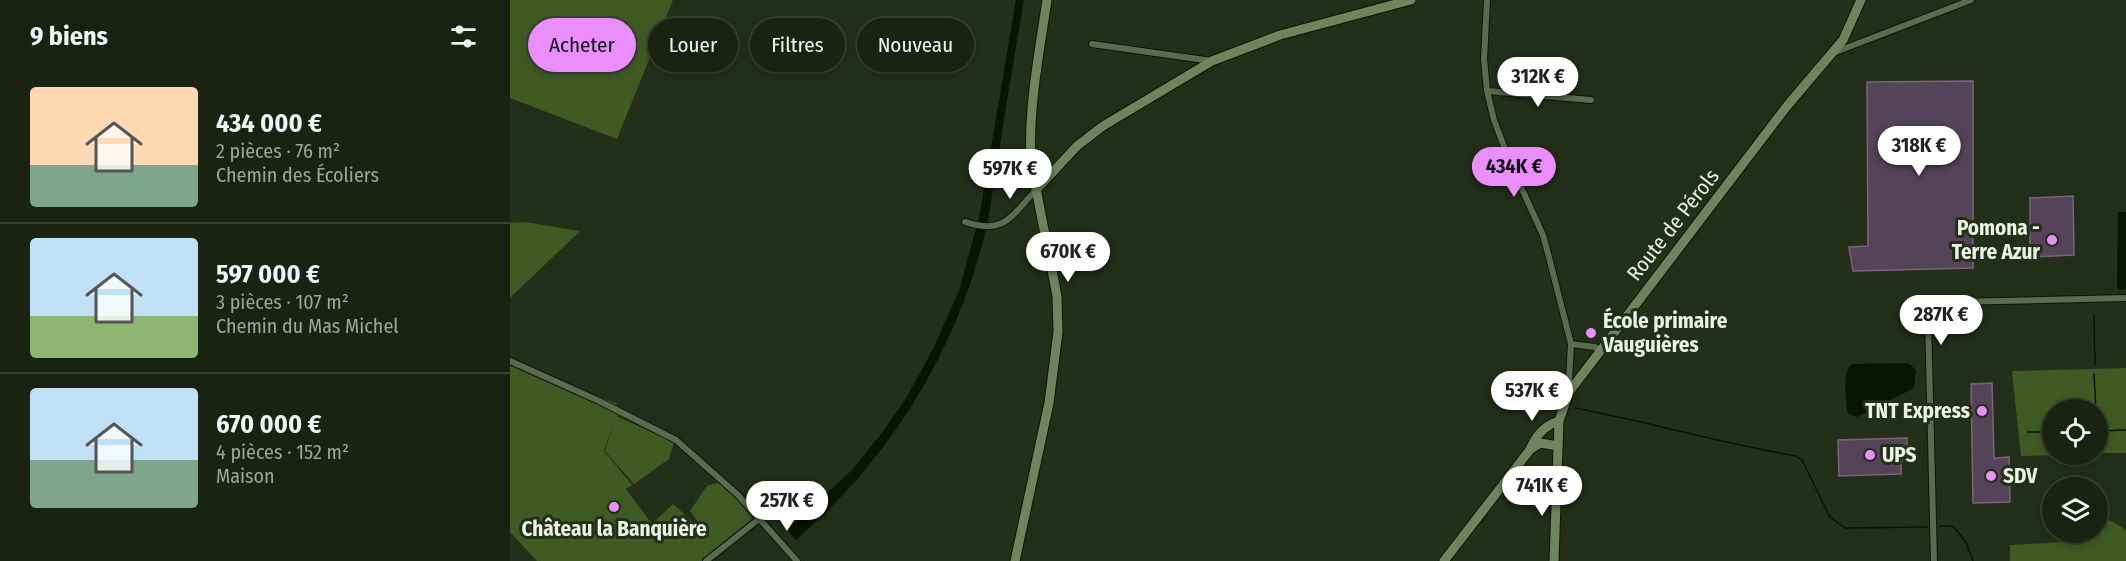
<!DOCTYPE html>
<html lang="fr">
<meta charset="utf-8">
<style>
:root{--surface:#1a2312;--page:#272f20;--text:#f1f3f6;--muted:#9fa49f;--line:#384032;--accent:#ea8dfd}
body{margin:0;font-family:"Fira Sans Condensed",sans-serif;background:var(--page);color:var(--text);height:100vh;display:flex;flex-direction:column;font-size:22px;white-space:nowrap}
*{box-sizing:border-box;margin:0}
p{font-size:20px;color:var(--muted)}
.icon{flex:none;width:33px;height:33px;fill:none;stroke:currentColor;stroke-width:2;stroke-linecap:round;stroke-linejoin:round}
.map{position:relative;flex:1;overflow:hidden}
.side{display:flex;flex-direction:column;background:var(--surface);width:510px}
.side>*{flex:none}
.guide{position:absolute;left:18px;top:18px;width:570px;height:54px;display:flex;gap:12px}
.fabs{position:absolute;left:1532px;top:399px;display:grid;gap:12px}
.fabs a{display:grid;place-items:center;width:66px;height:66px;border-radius:50%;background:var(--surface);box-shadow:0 3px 9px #0003,0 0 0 2px var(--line);font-size:30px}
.price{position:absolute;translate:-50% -51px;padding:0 14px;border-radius:21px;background:#fff;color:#222;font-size:20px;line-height:39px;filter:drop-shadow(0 2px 3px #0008)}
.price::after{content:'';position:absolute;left:50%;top:36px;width:18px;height:14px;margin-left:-9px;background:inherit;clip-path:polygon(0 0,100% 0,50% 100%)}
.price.active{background:var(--accent);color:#111}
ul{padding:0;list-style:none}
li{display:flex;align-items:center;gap:18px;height:150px;padding:0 30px}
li+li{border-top:2px solid var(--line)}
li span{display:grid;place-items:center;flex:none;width:168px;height:120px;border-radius:6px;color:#555}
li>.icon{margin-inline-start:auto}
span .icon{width:72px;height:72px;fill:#fffc;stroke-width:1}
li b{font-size:26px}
h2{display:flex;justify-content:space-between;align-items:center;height:72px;padding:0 30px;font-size:26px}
.tag{padding:0 21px;border-radius:27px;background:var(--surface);box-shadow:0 3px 9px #0003,0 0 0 2px var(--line);font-size:21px;line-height:54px}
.tag.active{background:var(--accent);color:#111}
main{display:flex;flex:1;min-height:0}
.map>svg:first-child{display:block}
.green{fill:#3f5a23}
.water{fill:#091401}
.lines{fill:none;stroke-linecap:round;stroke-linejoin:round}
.stream{stroke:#091401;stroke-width:1.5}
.building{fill:#554359;stroke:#78657c;stroke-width:1.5}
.street-casing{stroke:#0c1703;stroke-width:8}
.secondary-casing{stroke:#0c1703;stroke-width:11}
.street{stroke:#5c6a51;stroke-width:6}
.secondary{stroke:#6f845e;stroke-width:9}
.poi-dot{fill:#ea8dfd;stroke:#232f18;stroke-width:2}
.labels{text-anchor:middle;stroke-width:6;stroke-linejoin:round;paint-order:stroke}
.street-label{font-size:21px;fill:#eaf3e4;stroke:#232f18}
.poi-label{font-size:21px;font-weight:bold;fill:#eaf3e4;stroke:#232f18;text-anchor:start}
</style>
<main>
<section class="side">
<h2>9 biens<svg class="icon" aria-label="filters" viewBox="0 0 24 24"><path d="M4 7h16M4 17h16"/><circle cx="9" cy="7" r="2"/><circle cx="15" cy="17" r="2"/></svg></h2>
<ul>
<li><span style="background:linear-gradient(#ffd9b3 65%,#7fa58c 0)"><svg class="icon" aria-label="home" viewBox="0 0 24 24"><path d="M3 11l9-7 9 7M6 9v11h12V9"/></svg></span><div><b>434 000 €</b><p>2 pièces · 76 m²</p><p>Chemin des Écoliers</p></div></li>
<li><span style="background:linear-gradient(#bfe0f5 65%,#8fb573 0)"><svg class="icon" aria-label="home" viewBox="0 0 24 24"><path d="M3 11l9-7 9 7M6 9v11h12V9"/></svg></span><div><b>597 000 €</b><p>3 pièces · 107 m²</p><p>Chemin du Mas Michel</p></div></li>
<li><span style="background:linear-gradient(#bfe0f5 60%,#7fa58c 0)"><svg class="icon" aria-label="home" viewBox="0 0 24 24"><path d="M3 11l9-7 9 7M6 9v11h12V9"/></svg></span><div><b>670 000 €</b><p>4 pièces · 152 m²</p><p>Maison</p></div></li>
</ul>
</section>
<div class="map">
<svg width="1616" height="561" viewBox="0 0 1616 561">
<rect width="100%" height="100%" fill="#232f18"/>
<path class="green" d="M0,0h163l-56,139 -107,-41z
M15,222l55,9 -70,67v-75z
M0,365l106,38 6,13h-6l58,26 -5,17 -35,25 -29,-33 9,-29 -10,29 28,34 -6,4 26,35 21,-20 37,34 -20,-27 17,-25 16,-5 30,37 -50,43h-166l-27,-29z
M1616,368v85h-29v-43h-45v44l10,1 -41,1 -9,-85z
M1587,517l15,4 14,9v31h-116v-16l71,-4 -3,-8 19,-1z"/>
<path class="water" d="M506,0h8c-9,52 -18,104 -26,157 -5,26 -7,54 -14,80 -29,117 -97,225 -188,303l-9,-10 65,-60 29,-36 24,-34 27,-49 27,-60 20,-73z
M1608,212h8v76l-6,2 -3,-3z
M1395,363l5,1 6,7 -2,17 -57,29 -8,-3 -2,-3c0,-14 -6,-38 5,-47z"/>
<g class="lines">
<path class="stream" d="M1584,315l1,50
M1584,374l2,36
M1065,408c74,14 146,35 221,48l6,4 28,57 15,11 82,-1
M1587,431l29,-1
M1517,432h25
M1429,526h14l13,16 7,19"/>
</g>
<path class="building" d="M1463,81v187l-120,3 -4,-24 19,-1 -1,-164z
M1563,196l1,59 -44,2v-59z
M1482,383l2,75 15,-1 1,45 -37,1 -2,-119z
M1397,438v22l-6,1v13l-62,2 -1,-36z"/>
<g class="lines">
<defs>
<path id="street" d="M977,0l-3,59 3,32 7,29 17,45 32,70 7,26 21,83 -2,36 4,6
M582,44l120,17
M1323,53l138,-53
M977,91l104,9
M455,222c40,13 45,-5 71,-32
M1061,344l24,3 5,3
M0,361l87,39 79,40 62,55 59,66
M196,561l53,-42
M1424,561l-6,-243 3,-8 9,-6 14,-2 172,-4"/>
<path id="secondary" d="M526,190l41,-44 26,-20 109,-65 68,-26 131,-35
M1021,449l9,-6 18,3
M505,561l34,-158 9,-71 -1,-36 -26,-133c-3,-54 8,-109 16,-163
M934,561l85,-110c7,-15 14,-25 30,-30
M1044,561l5,-140 10,-29 218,-286 56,-66 18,-40"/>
</defs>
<use href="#street" class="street-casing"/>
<use href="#secondary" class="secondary-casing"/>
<use href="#street" class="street"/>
<use href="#secondary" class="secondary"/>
</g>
<g class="poi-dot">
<circle cx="1542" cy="240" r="6"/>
<circle cx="1081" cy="333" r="6"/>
<circle cx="1472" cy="411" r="6"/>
<circle cx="1360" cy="455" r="6"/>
<circle cx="1481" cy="476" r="6"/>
<circle cx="104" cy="507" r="6"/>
</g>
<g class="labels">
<g class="street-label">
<text transform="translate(1163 225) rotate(-52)" y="7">Route de Pérols</text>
</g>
<g class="poi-label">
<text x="1530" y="235" text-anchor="end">Pomona -<tspan x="1530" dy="24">Terre Azur</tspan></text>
<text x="1093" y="328">École primaire<tspan x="1093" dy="24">Vauguières</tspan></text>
<text x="1460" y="418" text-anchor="end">TNT Express</text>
<text x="1372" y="462">UPS</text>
<text x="1493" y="483">SDV</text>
<text x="104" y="536" text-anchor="middle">Château la Banquière</text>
</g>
</g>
</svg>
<div class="fabs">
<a><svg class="icon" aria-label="locate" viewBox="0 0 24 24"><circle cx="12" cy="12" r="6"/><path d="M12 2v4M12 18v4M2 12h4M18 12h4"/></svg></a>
<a><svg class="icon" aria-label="layers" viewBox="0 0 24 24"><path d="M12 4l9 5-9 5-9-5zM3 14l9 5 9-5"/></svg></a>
</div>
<b class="price" style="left:1028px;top:108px">312K €</b>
<b class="price" style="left:1409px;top:177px">318K €</b>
<b class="price active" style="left:1004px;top:198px">434K €</b>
<b class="price" style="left:500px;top:200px">597K €</b>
<b class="price" style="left:558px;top:283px">670K €</b>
<b class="price" style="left:1431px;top:346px">287K €</b>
<b class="price" style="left:1022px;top:422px">537K €</b>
<b class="price" style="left:1032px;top:517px">741K €</b>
<b class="price" style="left:277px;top:532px">257K €</b>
<div class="guide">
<a class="tag active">Acheter</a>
<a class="tag">Louer</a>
<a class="tag">Filtres</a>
<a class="tag">Nouveau</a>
</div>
</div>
</main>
